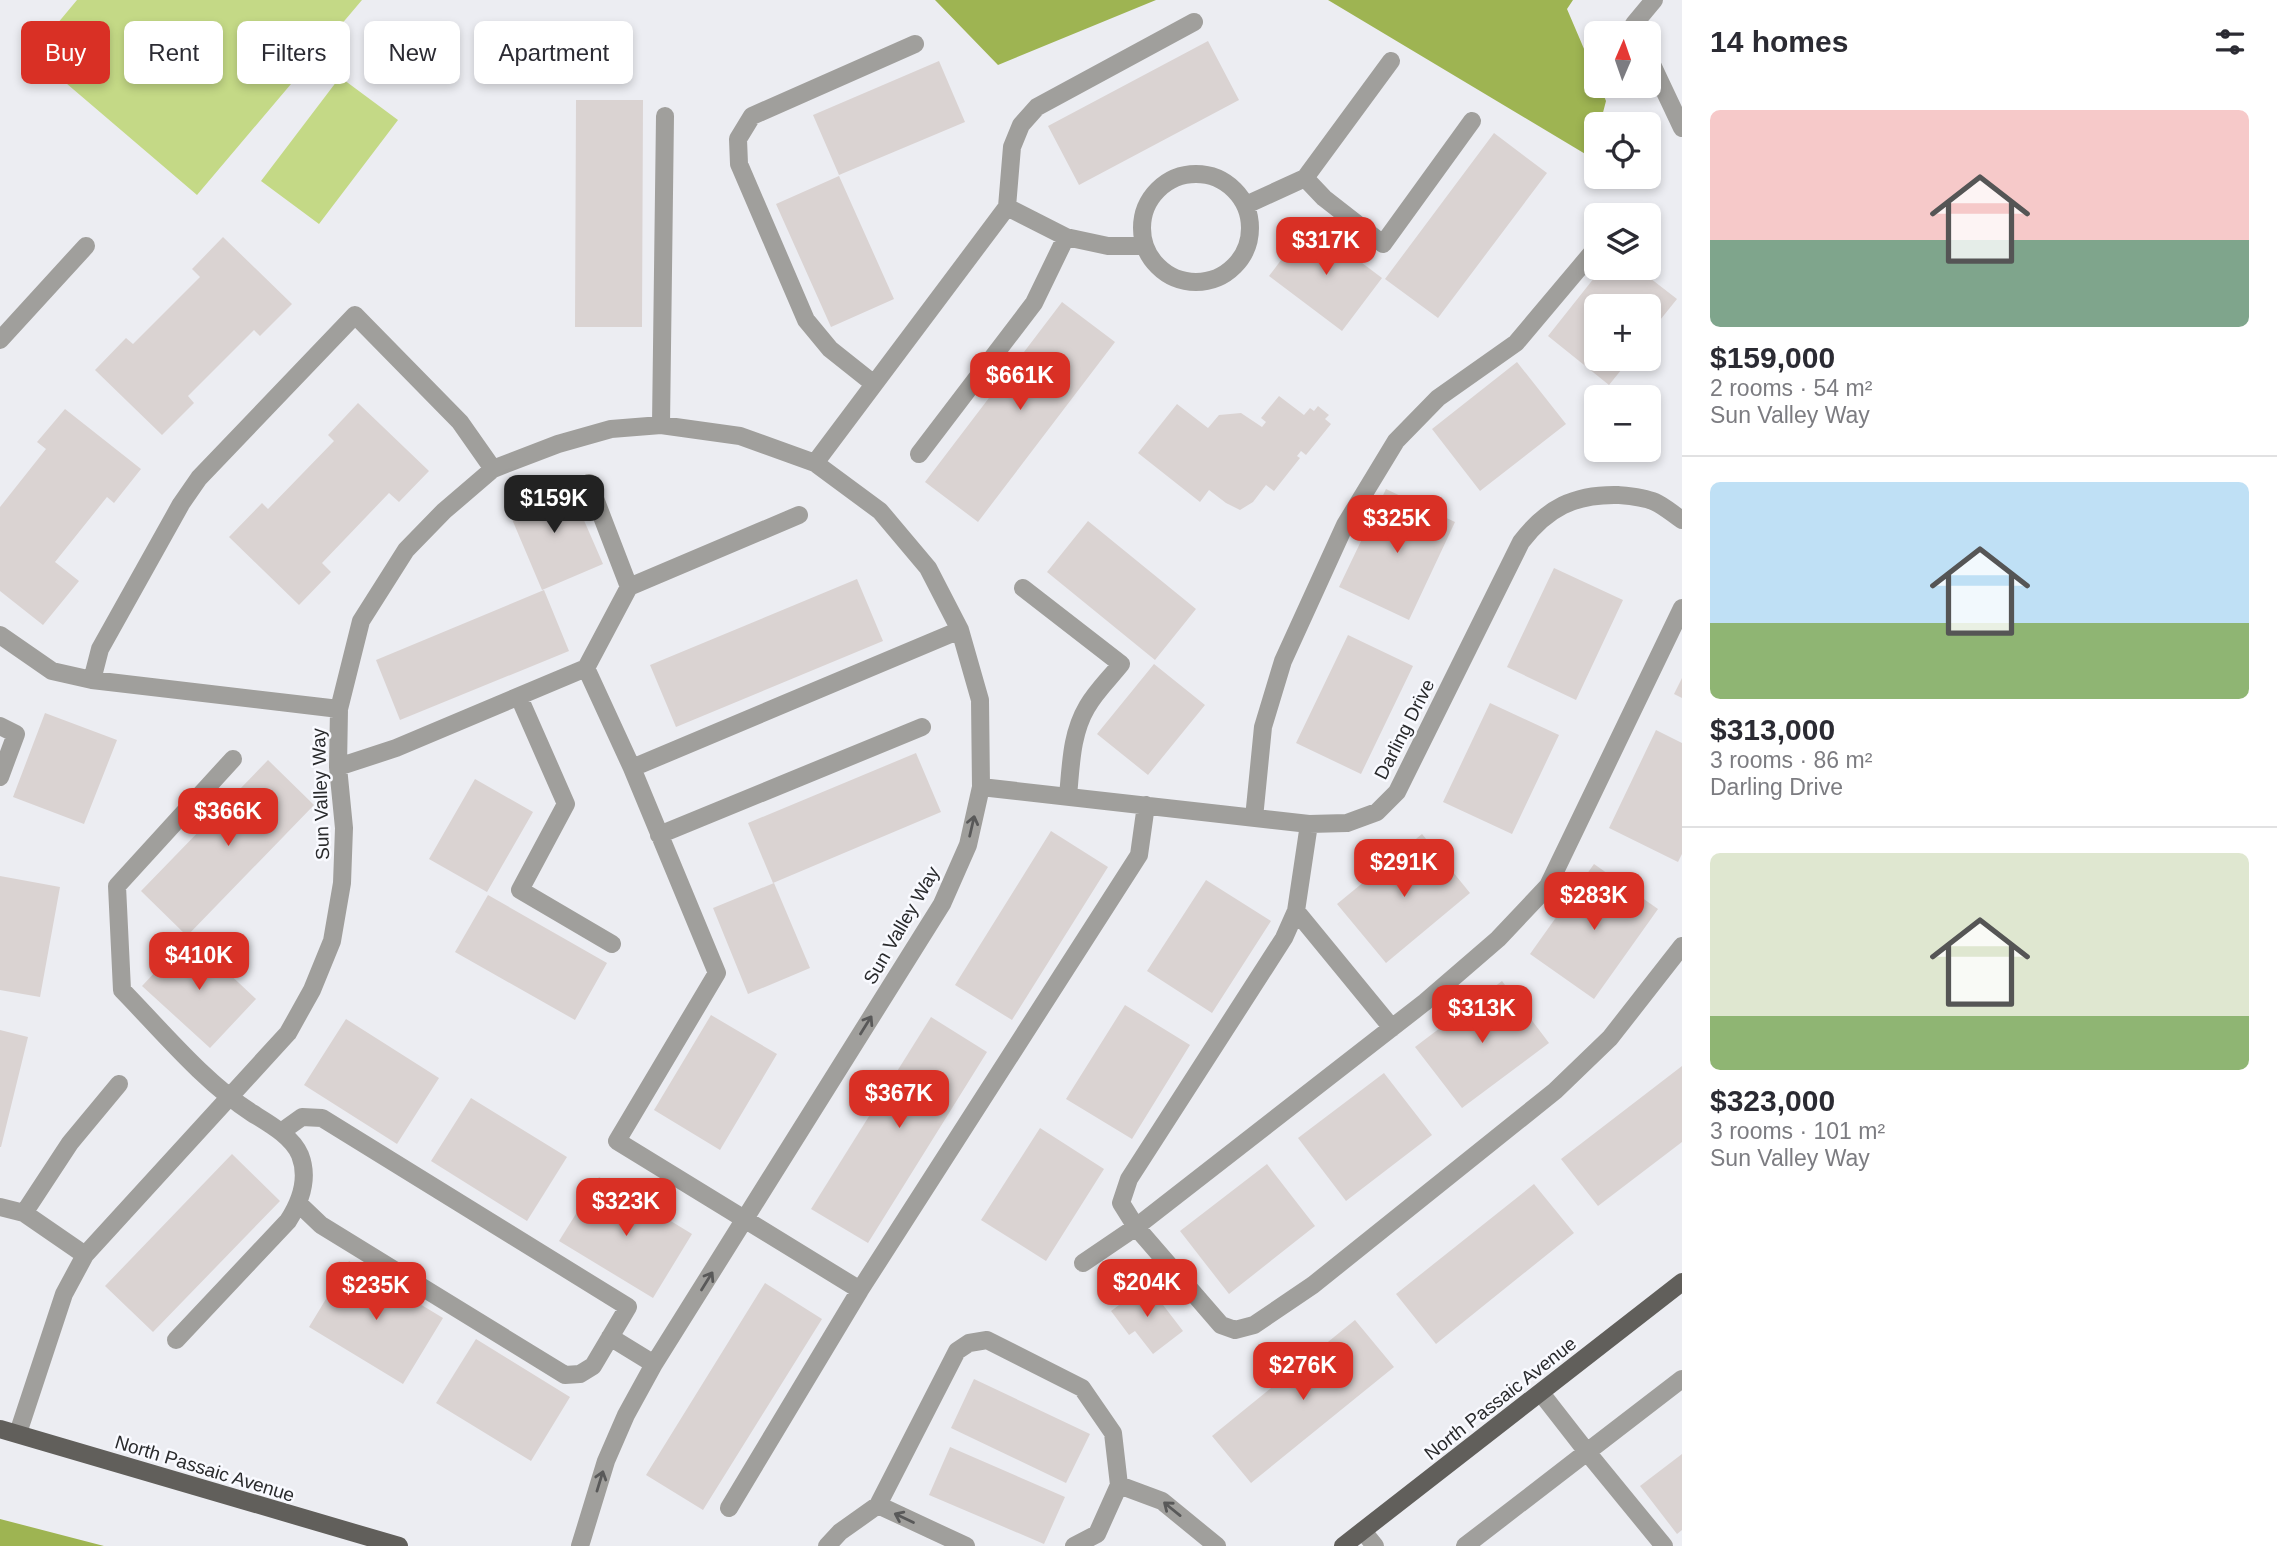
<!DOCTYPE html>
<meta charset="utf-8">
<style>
:root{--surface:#fff;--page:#f2f2f3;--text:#2b2b33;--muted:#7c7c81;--line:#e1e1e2;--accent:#d93025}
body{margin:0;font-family:Helvetica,sans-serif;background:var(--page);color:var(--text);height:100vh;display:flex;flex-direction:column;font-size:26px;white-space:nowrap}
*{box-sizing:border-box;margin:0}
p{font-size:23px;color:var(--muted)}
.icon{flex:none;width:38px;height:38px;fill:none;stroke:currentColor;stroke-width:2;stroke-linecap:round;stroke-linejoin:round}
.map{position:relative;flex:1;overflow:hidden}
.side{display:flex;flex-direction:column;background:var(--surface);width:595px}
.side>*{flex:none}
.guide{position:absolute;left:21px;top:21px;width:665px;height:63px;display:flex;gap:14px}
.needle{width:46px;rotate:2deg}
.controls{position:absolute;left:1584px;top:21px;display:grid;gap:14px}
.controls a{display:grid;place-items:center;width:77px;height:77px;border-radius:10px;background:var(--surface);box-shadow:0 4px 10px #0003;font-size:35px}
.price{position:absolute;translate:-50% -60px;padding:0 16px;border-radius:14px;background:var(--accent);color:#fff;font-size:23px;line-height:46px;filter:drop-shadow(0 2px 4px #0008)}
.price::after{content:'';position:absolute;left:50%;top:42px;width:21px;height:16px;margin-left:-10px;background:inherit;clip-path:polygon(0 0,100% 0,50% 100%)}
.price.active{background:#222;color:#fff}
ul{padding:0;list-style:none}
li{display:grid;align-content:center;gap:14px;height:371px;padding:0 28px}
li+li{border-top:2px solid var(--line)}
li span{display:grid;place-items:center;height:217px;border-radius:10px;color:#555}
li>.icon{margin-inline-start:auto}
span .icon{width:126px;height:126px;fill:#fffc;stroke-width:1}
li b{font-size:30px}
h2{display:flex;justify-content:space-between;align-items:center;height:84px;padding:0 28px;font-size:30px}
.tag{padding:0 24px;border-radius:10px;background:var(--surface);box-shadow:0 4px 10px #0003;font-size:24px;line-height:63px}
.tag.active{background:var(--accent);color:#fff}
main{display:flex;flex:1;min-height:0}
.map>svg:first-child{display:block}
.green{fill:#c4d986}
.forest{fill:#9eb452}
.building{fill:#dad3d2}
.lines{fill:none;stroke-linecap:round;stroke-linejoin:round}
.minor{stroke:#a09f9c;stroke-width:18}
.major{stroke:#615f5b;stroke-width:18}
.oneway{stroke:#595959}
.labels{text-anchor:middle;stroke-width:5;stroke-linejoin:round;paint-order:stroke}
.street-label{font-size:19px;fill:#292a2c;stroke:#f9faff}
</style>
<main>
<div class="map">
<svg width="1682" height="1546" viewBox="0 0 1682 1546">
<rect width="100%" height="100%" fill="#ecedf2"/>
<path class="green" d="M77,0h285l-165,195 -165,-141z
M340,77l58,43 -79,104 -58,-43z"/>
<path class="forest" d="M935,0h221l-158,65z
M1328,0h245l-6,9 29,68v9h4l6,15 -6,23h-4v19l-4,15z
M0,1519l104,27h-104z"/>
<path class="building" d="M1208,41l31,59 -160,85 -31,-59z
M939,61l26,61 -126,53 -26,-60z
M576,100h67l-1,227h-67z
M1494,133l53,40 -109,145 -53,-39z
M839,176l55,123 -63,28 -55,-123z
M1309,223l73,55 -40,53 -73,-55z
M223,237l69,67 -32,32 -6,-6 -66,66 6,7 -32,32 -67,-65 31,-32 7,6 67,-67 -8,-8z
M1602,268h35l40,31 -29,36v-29h-52v53h34l-21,26 -61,-49z
M1062,302l53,40 -137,180 -53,-40z
M1517,362l49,62 -86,67 -48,-62z
M1279,396l25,19 6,-7 4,3 4,-5 11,9 -4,4 6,5 -25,31 -5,-4 -4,5 3,2 -26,33 -8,-6 -13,17 -13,8 -14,-7 -17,-13 -9,12 -62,-49 39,-49 31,24 11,-13 22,-2 21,14 4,-5 -5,-4z
M358,403l71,68 -30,31 -10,-9 -67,70 9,9 -32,33 -70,-68 33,-34 6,6 66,-68 -6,-6z
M65,409l76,60 -27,34 -7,-6 -52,65 24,19 -36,44 -43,-34v-84l46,-58 -9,-7z
M566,479l37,85 -61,26 -36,-85z
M1386,489l69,33 -46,98 -70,-33z
M1088,521l108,88 -41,51 -108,-88z
M1554,568l69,32 -47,100 -69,-33z
M857,579l26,62 -207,86 -26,-62z
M544,590l25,61 -169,69 -24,-60z
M1348,635l65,31 -52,108 -65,-31z
M1154,664l51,41 -57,70 -51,-41z
M1682,678v20l-8,-4z
M1490,703l69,32 -47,99 -69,-32z
M45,713l72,27 -33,84 -71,-27z
M1656,730l26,13v111l-4,8 -69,-34z
M916,753l25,59 -168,71 -25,-60z
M268,760l46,45 -127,131 -46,-45z
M475,779l58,33 -46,80 -58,-33z
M1051,831l57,36 -96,153 -57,-35z
M1422,834l48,59 -84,70 -49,-59z
M1594,864l64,45 -64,90 -64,-45z
M0,876l60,11 -20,110 -40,-7z
M1206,880l65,41 -59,92 -65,-42z
M774,883l36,85 -62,26 -35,-86z
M488,895l119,68 -32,57 -120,-68z
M189,936l67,63 -46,49 -68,-62z
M1502,981l47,62 -87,65 -47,-61z
M1125,1005l65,40 -58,94 -66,-40z
M711,1015l66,39 -57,96 -66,-40z
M931,1017l56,35 -119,191 -57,-34z
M346,1019l93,59 -42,66 -93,-59z
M0,1030l28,7 -27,110h-1z
M1682,1066v76l-84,64 -37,-47z
M1384,1073l48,62 -86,66 -48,-63z
M471,1098l96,59 -40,64 -96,-60z
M1040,1128l64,41 -58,92 -65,-41z
M232,1154l48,47 -127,131 -48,-46z
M1267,1164l48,62 -86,68 -49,-63z
M599,1177l93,57 -39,64 -94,-57z
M1534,1184l40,49 -138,111 -40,-50z
M349,1261l94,57 -40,66 -94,-57z
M765,1283l57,36 -119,191 -57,-35z
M1147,1284l36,47 -30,23 -18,-23 -6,4 -18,-24z
M1355,1320l39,47 -143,116 -39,-47z
M476,1339l94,58 -39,64 -95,-58z
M974,1379l116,55 -24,49 -115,-55z
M950,1447l115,50 -21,47 -115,-49z
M1682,1454v76l-5,4 -37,-48z"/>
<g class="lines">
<path class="minor" d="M1638,33l-4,-9 20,-24
M1648,56l34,72
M1142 228a54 54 0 1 1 108 0a54 54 0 1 1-108 0Z
M1305,178l19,20 59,46 89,-123
M1246,205l59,-27 86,-117
M1144,246h-36l-42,-9 -59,-30 5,-60 9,-22 16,-18 157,-85
M0,340l86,-94
M874,384l-44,-35 -24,-29 -67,-156 -1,-25 14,-23 163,-72
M661,425l4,-309
M919,454l115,-151 32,-66
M815,463l192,-256
M589,483l40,104
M1023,588l98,76c-11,14 -25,27 -34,43 -16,27 -16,59 -19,89
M0,635l52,36 40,9 247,29
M586,668l43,-81 170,-72
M92,680l8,-31 81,-145 18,-26 156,-163 105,107 33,47
M519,697l47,107 -46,86 92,54
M0,726l16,8 -16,43
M338,767l58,-19 190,-80 46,100 85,205 -100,168 243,149
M632,768l328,-138
M981,787l328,37 38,-1 30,-11 20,-20 124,-250c26,-34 53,-48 97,-47 12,1 26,2 37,7 9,4 18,12 27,18
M1254,818l9,-91 20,-66 62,-136 51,-84 42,-43 78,-55 80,-95
M1309,824l-13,87 -12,27 -155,241 -8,24 15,24 85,98 14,5 19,-5 59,-40 242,-194 55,-53 72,-92
M659,835l263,-108
M1296,911l96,117
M281,1132l21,-15 20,1 306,189 -35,59 -13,8 -15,1 -244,-150 -22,-21
M0,1207l24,6 61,42
M24,1213l46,-70 49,-59
M1083,1263l53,-36 289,-225 73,-63 50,-53 134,-278
M610,1337l44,27
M176,1340l112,-119c13,-20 21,-43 12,-66 -8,-19 -32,-32 -48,-42 -48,-31 -90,-82 -130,-123l-5,-104 116,-127
M18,1433l46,-139 21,-39 203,-222 24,-43 20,-49 10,-58 2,-55 -6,-61 1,-58 22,-88 45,-71 38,-39 49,-42 65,-25 53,-15 50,-4 79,11 75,27 65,48 48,57 32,62 20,70 1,87 -13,58 -26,59 -288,460 -28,51 -20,46 -26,85
M1119,1485l43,16 55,45
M878,1505l79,-154 12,-8 18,-3 95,48 31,45 6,52 -22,49 -23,12
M729,1508l131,-218 279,-435 7,-50
M1363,1531l12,15
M827,1546l13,-14 38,-27 88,41
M1465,1546l122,-94 -46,-59
M1664,1546l-77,-94 95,-73"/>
<path class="major" d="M0,1429l399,117
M1343,1546l339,-264"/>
</g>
<defs><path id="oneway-shaft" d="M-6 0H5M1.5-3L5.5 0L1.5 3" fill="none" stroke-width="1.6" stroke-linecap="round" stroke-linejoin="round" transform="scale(1.75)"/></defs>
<g class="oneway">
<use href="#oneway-shaft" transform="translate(972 826) rotate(-77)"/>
<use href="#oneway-shaft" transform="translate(866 1025) rotate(-58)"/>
<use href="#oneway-shaft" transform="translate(707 1281) rotate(-58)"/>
<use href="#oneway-shaft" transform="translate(600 1481) rotate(-73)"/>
<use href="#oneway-shaft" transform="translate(1172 1509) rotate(-141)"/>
<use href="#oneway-shaft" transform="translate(904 1518) rotate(-155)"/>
</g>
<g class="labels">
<g class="street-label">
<text transform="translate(1404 729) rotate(-63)" y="7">Darling Drive</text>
<text transform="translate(320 794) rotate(-92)" y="7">Sun Valley Way</text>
<text transform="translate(901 925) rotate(-60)" y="7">Sun Valley Way</text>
<text transform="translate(1500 1398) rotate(-38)" y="7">North Passaic Avenue</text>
<text transform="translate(205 1468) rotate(17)" y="7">North Passaic Avenue</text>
</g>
</g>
</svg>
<div class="controls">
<a><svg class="needle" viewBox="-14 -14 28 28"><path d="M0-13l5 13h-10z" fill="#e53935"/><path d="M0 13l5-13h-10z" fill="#7c7c81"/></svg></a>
<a><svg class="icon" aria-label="locate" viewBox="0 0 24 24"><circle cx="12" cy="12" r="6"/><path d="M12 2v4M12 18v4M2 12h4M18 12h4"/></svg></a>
<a><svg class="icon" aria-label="layers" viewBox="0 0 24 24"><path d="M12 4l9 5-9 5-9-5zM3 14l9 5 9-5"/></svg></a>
<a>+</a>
<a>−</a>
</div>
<b class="price" style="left:1326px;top:277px">$317K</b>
<b class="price" style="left:1020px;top:412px">$661K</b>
<b class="price active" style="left:554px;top:535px">$159K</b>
<b class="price" style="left:1397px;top:555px">$325K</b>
<b class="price" style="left:228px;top:848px">$366K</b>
<b class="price" style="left:1404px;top:899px">$291K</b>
<b class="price" style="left:1594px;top:932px">$283K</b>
<b class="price" style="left:199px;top:992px">$410K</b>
<b class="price" style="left:1482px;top:1045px">$313K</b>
<b class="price" style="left:899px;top:1130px">$367K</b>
<b class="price" style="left:626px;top:1238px">$323K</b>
<b class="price" style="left:1147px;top:1319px">$204K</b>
<b class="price" style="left:376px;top:1322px">$235K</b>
<b class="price" style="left:1303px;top:1402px">$276K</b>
<div class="guide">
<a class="tag active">Buy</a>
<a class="tag">Rent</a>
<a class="tag">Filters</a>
<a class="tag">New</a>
<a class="tag">Apartment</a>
</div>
</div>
<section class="side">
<h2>14 homes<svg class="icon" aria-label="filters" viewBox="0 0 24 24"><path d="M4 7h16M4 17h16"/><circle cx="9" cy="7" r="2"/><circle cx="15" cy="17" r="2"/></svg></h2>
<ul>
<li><span style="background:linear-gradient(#f6c9c9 60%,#7fa58c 0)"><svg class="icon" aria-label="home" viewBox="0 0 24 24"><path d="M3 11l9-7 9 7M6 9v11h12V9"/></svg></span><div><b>$159,000</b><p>2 rooms · 54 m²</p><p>Sun Valley Way</p></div></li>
<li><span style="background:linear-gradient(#bfe0f5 65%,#8fb573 0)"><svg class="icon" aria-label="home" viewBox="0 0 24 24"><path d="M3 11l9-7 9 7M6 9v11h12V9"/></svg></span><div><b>$313,000</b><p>3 rooms · 86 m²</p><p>Darling Drive</p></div></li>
<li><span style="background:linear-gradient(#dfe7d0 75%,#8fb573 0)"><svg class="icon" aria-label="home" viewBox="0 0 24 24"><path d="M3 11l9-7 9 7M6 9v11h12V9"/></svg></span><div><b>$323,000</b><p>3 rooms · 101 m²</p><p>Sun Valley Way</p></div></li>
</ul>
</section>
</main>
